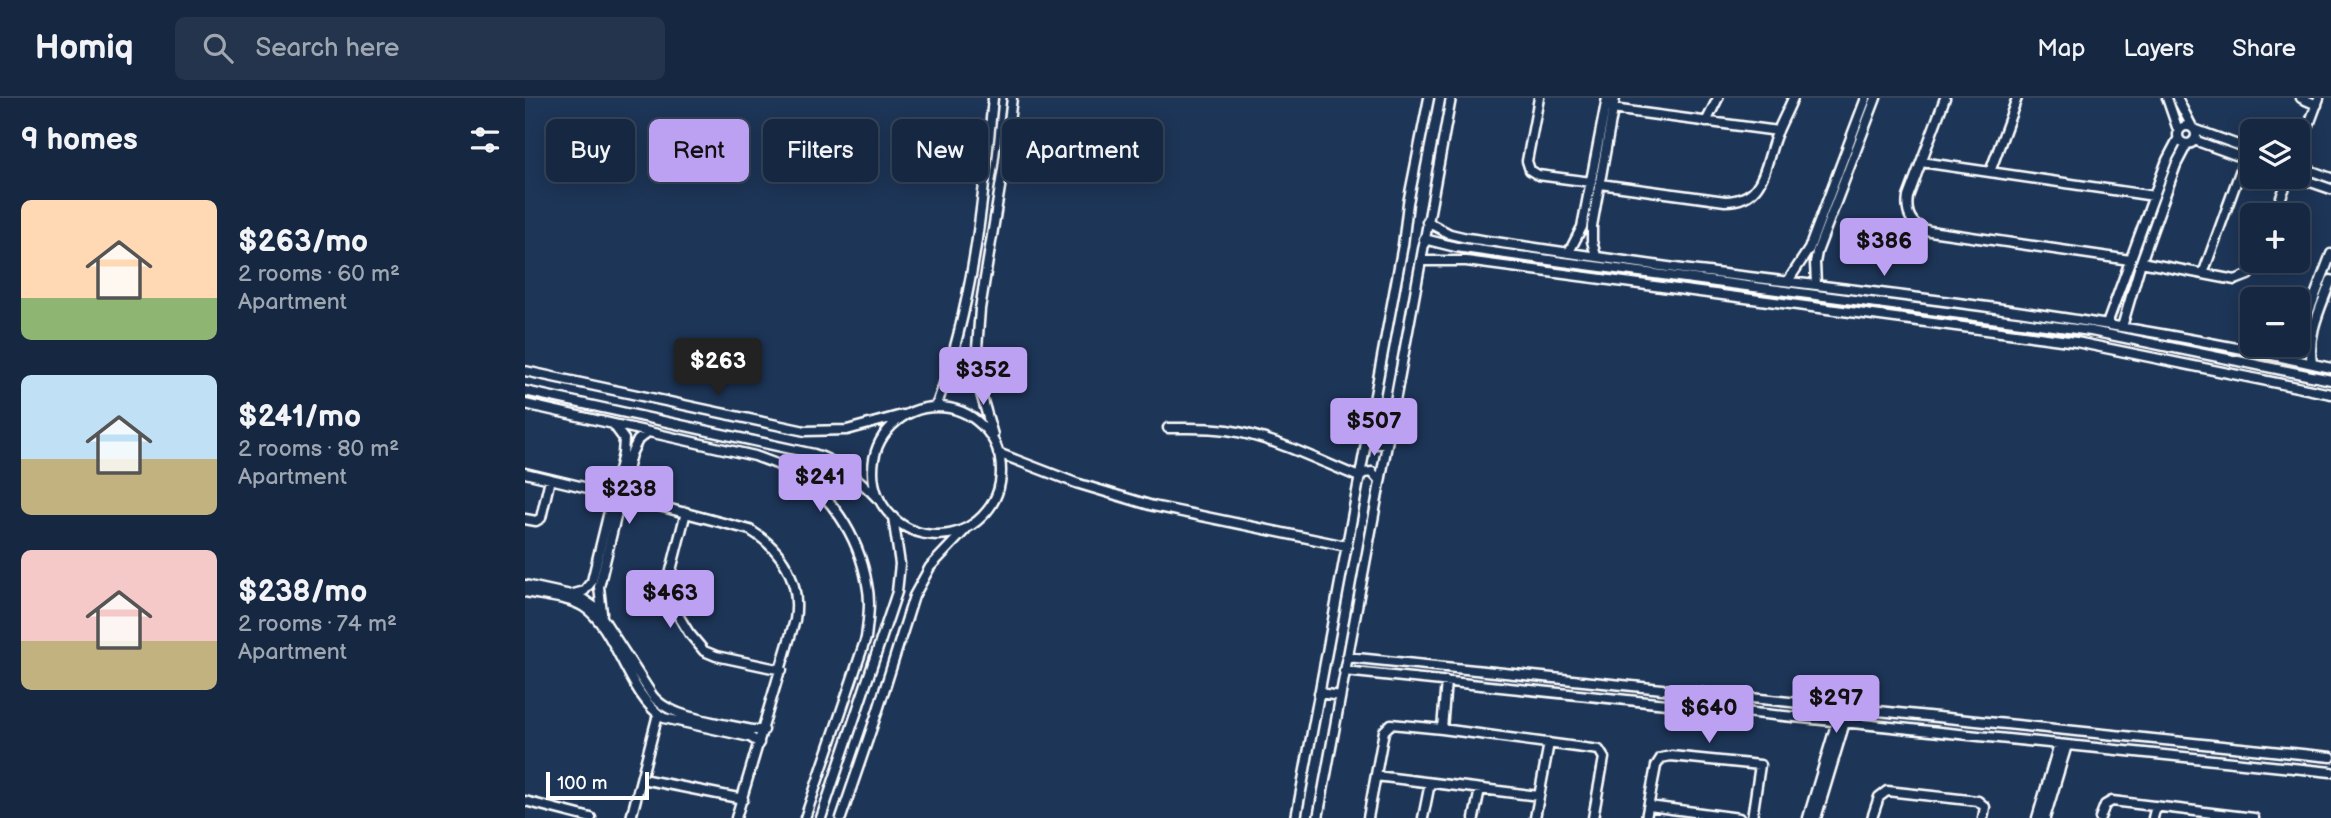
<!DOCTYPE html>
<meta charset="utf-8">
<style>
:root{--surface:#162841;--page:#23344c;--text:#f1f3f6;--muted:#9ea6b1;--line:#35445a;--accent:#bca0f2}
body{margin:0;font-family:"Balsamiq Sans",sans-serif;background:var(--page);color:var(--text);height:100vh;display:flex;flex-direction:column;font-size:26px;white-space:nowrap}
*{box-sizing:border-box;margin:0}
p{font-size:23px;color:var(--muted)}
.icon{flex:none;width:38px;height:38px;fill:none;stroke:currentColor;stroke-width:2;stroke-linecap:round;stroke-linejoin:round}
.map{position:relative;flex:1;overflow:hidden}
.side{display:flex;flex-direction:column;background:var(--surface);width:525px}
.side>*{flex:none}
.banner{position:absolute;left:21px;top:21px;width:665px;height:63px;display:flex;gap:14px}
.tools{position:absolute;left:1715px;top:21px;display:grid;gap:14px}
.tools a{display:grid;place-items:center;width:70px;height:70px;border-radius:10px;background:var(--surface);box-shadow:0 4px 18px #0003,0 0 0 2px var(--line);font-size:35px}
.scale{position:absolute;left:21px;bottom:18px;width:103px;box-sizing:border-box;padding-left:7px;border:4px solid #fff;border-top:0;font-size:19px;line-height:24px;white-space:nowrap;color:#fff;-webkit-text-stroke:5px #1d3557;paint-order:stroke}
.price{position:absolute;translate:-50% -60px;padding:0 16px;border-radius:7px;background:var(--accent);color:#111;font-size:23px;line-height:46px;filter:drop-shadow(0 2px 4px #0008)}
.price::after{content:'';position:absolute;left:50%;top:42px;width:21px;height:16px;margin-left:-10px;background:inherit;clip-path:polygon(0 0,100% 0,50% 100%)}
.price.current{background:#222;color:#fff}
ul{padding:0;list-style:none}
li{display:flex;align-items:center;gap:21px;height:175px;padding:0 21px}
li span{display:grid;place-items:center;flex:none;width:196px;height:140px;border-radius:10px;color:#555}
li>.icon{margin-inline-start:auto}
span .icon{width:84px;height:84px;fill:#fffc;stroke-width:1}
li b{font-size:30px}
h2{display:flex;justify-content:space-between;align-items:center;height:84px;padding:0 21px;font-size:30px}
.pill{padding:0 24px;border-radius:10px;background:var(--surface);box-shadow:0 4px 18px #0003,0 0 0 2px var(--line);font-size:24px;line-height:63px}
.pill.current{background:var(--accent);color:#111}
header{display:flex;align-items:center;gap:42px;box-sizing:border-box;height:98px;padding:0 35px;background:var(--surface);border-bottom:2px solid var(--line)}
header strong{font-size:33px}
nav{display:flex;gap:38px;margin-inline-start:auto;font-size:24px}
.search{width:490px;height:63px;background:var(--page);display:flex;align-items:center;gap:18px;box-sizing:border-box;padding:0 24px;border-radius:10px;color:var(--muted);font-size:26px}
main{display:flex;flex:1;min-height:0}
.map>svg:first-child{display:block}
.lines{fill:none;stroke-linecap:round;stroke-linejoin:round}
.minor-casing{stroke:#fff;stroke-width:13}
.minor{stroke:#1d3557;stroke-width:8}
</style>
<header>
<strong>Homiq</strong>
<div class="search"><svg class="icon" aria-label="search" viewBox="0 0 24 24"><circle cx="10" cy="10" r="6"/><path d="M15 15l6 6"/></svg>Search here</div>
<nav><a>Map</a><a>Layers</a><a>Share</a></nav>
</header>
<main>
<section class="side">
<h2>9 homes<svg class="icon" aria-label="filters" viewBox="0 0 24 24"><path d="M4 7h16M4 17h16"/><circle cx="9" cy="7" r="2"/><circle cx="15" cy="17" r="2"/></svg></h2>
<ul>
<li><span style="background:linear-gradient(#ffd9b3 70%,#8fb573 0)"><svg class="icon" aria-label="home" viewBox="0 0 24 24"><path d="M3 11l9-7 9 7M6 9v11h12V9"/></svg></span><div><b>$263/mo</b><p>2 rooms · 60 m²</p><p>Apartment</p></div></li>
<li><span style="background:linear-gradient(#bfe0f5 60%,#c2b280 0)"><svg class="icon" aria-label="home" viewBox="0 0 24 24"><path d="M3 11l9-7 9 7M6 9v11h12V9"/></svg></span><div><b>$241/mo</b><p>2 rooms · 80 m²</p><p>Apartment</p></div></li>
<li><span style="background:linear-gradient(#f6c9c9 65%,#c2b280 0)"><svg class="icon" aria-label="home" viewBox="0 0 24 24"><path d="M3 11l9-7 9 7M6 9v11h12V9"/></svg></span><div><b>$238/mo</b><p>2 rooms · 74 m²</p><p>Apartment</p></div></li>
</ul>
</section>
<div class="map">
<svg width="1806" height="720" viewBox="0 0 1806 720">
<rect width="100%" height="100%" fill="#1d3557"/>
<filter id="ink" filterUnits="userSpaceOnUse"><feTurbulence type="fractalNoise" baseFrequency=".0143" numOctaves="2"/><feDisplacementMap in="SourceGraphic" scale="14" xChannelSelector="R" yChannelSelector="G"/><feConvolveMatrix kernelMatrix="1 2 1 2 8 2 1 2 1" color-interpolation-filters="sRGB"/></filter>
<g filter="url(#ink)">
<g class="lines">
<defs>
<path id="minor" d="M1014,0l-12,63 3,9 8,5 53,7
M1420,0l-37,99c-3,18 5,30 22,34l200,29
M1642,0l11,32
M1652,0l15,29
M1776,0l16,7
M1087,11l166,22
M1181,24l12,-24
M1653 37a9 9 0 1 1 18 0a9 9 0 1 1-18 0Z
M1669,31l58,21
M1669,42l58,21
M1773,56l21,-56
M1396,64l233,34
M1773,68l33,12
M1465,74l27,-74
M1771,79l35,12
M1075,86l125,17c42,0 39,-38 52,-68 5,-12 11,-23 16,-35
M1749,117l15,-38
M902,124l23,12 17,4c77,11 154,23 231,33 212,25 425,49 633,97
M899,141l32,8 107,15 528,69 240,49
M1044,154l13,-25 25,-129
M1071,158l-4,-15v-15l23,-128
M896,163h45l610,81 255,52
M1616,164l94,18 13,-5 9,-14
M1678,176l42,-116
M1263,183l21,-32 57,-151
M1291,186l-1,-21 2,-11 59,-154
M1582,226l60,-164 11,-21
M1597,229l19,-65 35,-97 11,-21
M1773,242l33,-86
M1787,265c-5,-30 9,-55 19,-83
M0,273l280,60 42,-1 55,-15
M0,293l289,63c27,9 44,24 64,45
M0,306l230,52c10,4 21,7 30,12 45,21 74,69 82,116 4,18 1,36 -1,54l-61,180
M411,309c37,-100 47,-204 57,-309
M348 373a64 64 0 1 1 128 0a64 64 0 1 1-128 0Z
M643,330c20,0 40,-1 59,2 46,7 90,30 132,47l5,-4 8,-1 8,9
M468,337l-16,-55 -1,-18 4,-53 23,-140 9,-71
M842,338l3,5 7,3 10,-4
M473,355l78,30 77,23 193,40
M0,375l88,21
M96,398l129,34c33,20 51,51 45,90l-59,198
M161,414l-20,78 3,10 20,33 15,18 12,5 66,14
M0,421l11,2 5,-3 9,-39
M0,487l55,12 16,11 56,87c17,24 72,28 100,35h12
M0,494c18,4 43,5 59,15 32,20 45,90 80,111l86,19 9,6
M48,496l11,-3 8,-10 31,-127 1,-15 -11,-15
M77,515l-3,-26 32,-133 7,-14 10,-8
M822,559l984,100
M819,573l987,101
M794,595l21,3
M917,631l4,-48
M851,678l163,20
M117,681l101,20
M0,703l66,17
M1124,708l90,12
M106,720l27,-104
M296,720l76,-226 3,-28 -7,-47
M316,720l37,-108 36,-114 16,-29 36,-38
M771,720l107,-573 5,-42 21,-105
M793,720l133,-720
M843,720l16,-87 7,-7 51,5 157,21 5,8 -11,60
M898,720l7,-35
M949,720l6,-29
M1010,720l14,-75
M1121,720l10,-52 5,-8 10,-2 89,9 -8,53
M1283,720l29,-97
M1291,720l29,-96
M1347,720l7,-21 8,-6 91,10 7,6 -2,11
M1512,720l22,-74
M1520,720l22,-73
M1575,720l5,-13 7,-4 142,17
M1628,720l3,-12"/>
</defs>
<use href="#minor" class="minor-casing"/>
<use href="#minor" class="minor"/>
</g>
</g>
</svg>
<div class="tools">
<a><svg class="icon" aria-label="layers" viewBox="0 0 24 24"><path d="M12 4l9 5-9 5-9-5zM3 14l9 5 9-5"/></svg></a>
<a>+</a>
<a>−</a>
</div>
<div class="scale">100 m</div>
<b class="price" style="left:1359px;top:180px">$386</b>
<b class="price current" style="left:193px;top:300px">$263</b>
<b class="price" style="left:458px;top:309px">$352</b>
<b class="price" style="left:849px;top:360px">$507</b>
<b class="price" style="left:295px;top:416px">$241</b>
<b class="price" style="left:104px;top:428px">$238</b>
<b class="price" style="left:145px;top:532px">$463</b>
<b class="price" style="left:1311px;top:637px">$297</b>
<b class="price" style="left:1184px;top:647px">$640</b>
<div class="banner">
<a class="pill">Buy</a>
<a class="pill current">Rent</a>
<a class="pill">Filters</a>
<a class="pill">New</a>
<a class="pill">Apartment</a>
</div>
</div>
</main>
